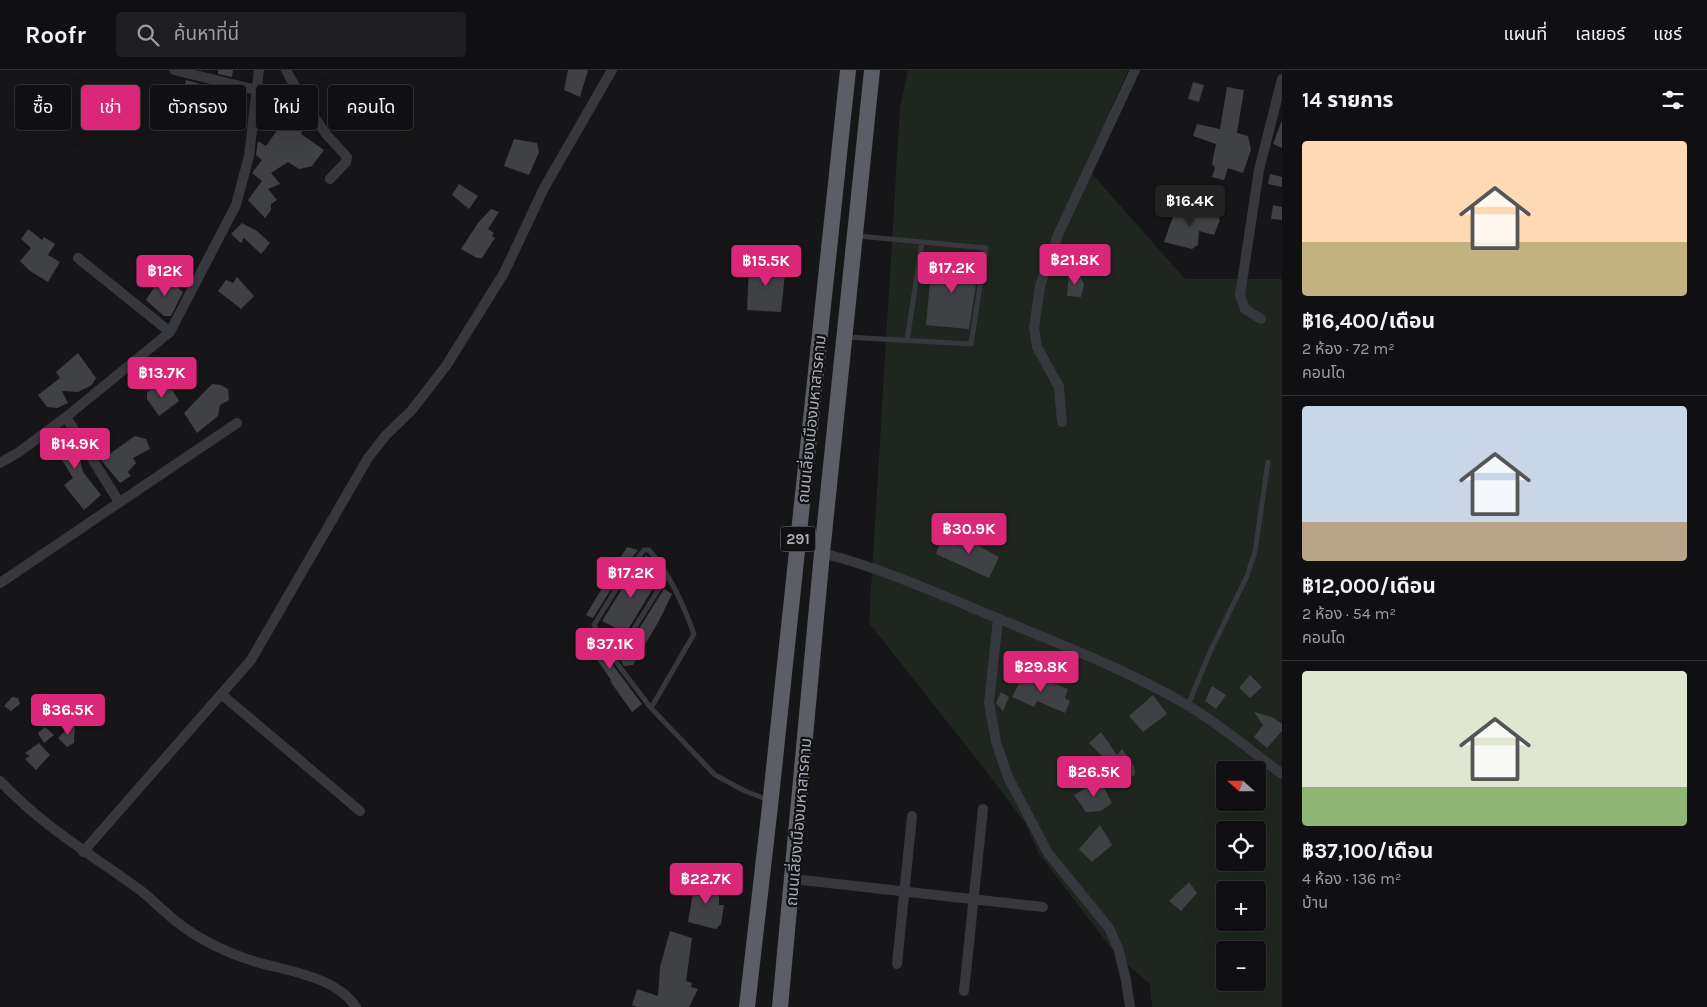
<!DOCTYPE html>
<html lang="th">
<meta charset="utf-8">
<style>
:root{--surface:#101012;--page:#1e1e20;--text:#f1f3f6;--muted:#9c9d9f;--line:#303032;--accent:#db2777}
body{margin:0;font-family:Karla,"Noto Sans Thai",sans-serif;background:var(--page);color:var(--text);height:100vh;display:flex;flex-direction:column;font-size:19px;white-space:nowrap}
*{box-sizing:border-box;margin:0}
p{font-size:16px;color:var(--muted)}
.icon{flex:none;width:28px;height:28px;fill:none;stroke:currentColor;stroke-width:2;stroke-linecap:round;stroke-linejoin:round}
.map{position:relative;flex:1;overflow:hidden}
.details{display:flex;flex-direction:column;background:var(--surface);width:425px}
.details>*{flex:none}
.top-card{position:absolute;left:15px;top:15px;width:475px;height:45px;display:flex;gap:10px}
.needle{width:32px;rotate:291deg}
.buttons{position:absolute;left:1216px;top:691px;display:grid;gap:10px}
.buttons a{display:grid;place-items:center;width:50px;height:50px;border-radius:5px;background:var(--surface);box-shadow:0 5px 20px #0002,0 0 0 1px var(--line);font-size:25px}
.price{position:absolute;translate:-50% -42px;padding:0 11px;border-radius:5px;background:var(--accent);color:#fff;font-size:16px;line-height:32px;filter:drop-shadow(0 1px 2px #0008)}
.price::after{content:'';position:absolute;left:50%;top:30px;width:15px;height:11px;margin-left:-8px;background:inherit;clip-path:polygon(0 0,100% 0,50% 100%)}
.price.active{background:#222;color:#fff}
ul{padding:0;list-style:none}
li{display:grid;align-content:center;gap:10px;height:265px;padding:0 20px}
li+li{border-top:1px solid var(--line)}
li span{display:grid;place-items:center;height:155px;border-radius:5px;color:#555}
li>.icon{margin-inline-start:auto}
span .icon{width:90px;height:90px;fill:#fffc;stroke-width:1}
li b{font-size:21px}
h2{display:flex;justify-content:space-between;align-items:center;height:60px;padding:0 20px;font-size:21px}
.pill{padding:0 18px;border-radius:5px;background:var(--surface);box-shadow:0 5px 20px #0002,0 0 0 1px var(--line);font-size:18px;line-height:45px}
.pill.active{background:var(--accent);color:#fff}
header{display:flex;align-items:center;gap:30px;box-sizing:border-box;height:70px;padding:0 25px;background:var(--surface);border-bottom:1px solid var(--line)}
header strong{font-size:24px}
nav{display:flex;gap:28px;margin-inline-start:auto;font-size:18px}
.search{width:350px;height:45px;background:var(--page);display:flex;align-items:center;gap:12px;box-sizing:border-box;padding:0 18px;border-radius:5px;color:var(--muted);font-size:19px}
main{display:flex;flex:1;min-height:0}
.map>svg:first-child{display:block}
.green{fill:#1e261f;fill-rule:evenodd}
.building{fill:#404145}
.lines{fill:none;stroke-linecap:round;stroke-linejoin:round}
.service{stroke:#37383d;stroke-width:5}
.minor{stroke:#37383d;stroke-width:10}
.trunk{stroke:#5b5e65;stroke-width:16}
.labels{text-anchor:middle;stroke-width:4.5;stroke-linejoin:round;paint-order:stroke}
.shield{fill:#111113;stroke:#7b7e86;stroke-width:1}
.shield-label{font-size:15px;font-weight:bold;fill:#a8adb8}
.street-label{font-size:16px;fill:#a8adb8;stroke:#111113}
</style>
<header>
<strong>Roofr</strong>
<div class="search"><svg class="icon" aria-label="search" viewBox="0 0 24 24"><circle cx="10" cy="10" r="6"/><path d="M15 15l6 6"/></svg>ค้นหาที่นี่</div>
<nav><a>แผนที่</a><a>เลเยอร์</a><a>แชร์</a></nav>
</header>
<main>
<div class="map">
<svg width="1282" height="937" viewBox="0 0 1282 937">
<rect width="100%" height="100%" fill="#161618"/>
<path class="green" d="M908,0h220l-42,97 99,112h97v728h-130l-2,-23 -32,-27 -79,-103 -14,-31 -35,-47 -121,-153 31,-515zM1225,700h33v32h-33zM1225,760h33v32h-33zM1225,820h33v32h-33zM1225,880h33v32h-33z"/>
<path class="building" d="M218,0h15l-1,7 -14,-3z
M568,0h20l-8,27 -16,-7z
M186,10l14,4 -3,18 -16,-2z
M1193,12l11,3 -5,17 -11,-3z
M1227,17l17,3 -7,43 11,3 3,14 -8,23 -15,-5 -4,12 -12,-3 3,-9 -3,-4 4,-20 -23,-8 4,-12 23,5z
M217,18l13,3 -3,15 -11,-1z
M274,38l31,12 -4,14 23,16 -12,16 -13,3 -11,-7 -17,11 9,11 -12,5 9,11 -6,4v6l-6,8 -17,-18 14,-19 -10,-8 10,-13 -6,-5 2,-14 8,5 14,-20 -11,-3z
M1282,50v28l-9,-4z
M514,69l23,4 2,9 -10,23 -25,-9z
M1270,104l12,3v10l-14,-3z
M459,114l19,12 -9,13 -17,-14z
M1273,135l9,2v13l-11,-1z
M1176,138l11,3 1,-3 30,8 2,4 -6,15 -15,-4 -1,14 -6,4 -28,-7z
M491,139l8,3 -11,17 6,4 -2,3 3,2 -13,20h-5l-16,-9 17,-26z
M242,153l15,8 13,12 -9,11 -17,-16 -3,5 -10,-9z
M28,159l14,11 2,-3 11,7 -7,11 12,7 -12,20 -18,-11 -10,-10 11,-13 -10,-9z
M932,190l47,4 -10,65 -43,-4z
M759,192l27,2 -5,48 -34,-2 2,-43z
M1069,203l12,5 3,6 -3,13 -14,-1z
M162,205l21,17 -12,24h-7l-18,-16z
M237,207l17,19 -13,13 -23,-18 8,-11 7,3z
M78,283l18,25 -4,7 -14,7 -16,-1 6,12 -11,5 -10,-1 -9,-12 22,-17 -4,-6z
M212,314l9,1 7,4 1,11 -9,5 -2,11 -21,17 -13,-20z
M158,315l15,6 6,10 -20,15 -12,-17v-7z
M64,357l13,21 6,24 18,23 -17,15 -20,-25 9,-7 -24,-40z
M135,366l11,3 4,10 -17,9 3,5 -8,9 3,4 -11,7 -19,-23z
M967,464l12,4 -2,7 22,12 -10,21 -53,-24 5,-14 18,6z
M627,477l11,3 -14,18 -31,50 -7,-3z
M646,485l7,7v11l8,2 -46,76 -4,-6 7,-16 -16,-8 30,-48z
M664,519l8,5 -12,25 -27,46 -9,1 -4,-7z
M589,557l26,41 27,36 -10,8 -22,-31 1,-1 -10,-15 -23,-28z
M1025,602l43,17 -3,9 5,3 -5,12 -28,-12 -3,6 -22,-10z
M1250,605l12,12 -12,11 -11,-10z
M1212,616l14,9 -10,14 -11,-8z
M1001,622l8,5 -6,14 -7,-8z
M1153,625l14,19 -24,18 -14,-16z
M12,627l6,1 2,6 -9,7 -7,-5z
M1254,642l18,5 10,7v7l-15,17 -13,-11 9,-12z
M75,651l-1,22 -7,4 -9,-9z
M45,657l9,8 -10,8 -6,-10z
M1101,662l16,23 5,-6 12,17 1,9 -10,4 -36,-36z
M39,673l11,12 -14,15 -11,-11 5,-3 -5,-3z
M1100,710l12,23 -11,8 -15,1 -12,-17z
M1100,755l12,20 -20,17 -13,-13z
M698,811h21v24h5l-3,19 -5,5 -28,-7 5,-30z
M1189,812l8,11 -16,18 -12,-10z
M670,861l22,7 -6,43 6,2 -1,4 7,2 -9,18h-52l-5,-2 5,-16 21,7 2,-29z"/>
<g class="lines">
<path class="service" d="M846,267l125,7 15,-96 -128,-12
M907,271l15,-99
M615,589l52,-83
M1188,635l22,-53 37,-76 8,-24 13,-90
M651,638l43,-74c-11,-30 -24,-60 -45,-84h-5l-16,20 -34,55 25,41 32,42 64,67 30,16 23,9"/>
<path class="minor" d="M174,0l82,20
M286,0l16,29 24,35 21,23 -1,5 -16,17
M78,188l92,74
M1261,249l-16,-10 -5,-14 19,-125 23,-91
M66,347l53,85
M1062,352l-3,-35 -22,-40 -3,-19 6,-42 18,-51 77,-165
M0,393l19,-11 47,-35 104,-85 66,-127 13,-49 10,-86
M822,483c60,15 117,41 175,65 62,26 131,52 190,87 33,19 64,46 95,69
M0,513l237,-160
M998,549l-9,84 7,39 12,35 40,76 61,75 9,20 8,32 4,27
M221,624l139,117
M0,711c41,44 92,74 140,109 13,10 24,22 37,32 20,16 47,29 70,37 35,12 87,15 109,48
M83,782l168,-192 117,-202 18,-23 25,-24 35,-45 58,-93 40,-85 68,-118
M793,809l250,28
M897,894l15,-148
M964,921l19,-182"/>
<path class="trunk" d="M747,937l23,-201 78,-736
M780,937l42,-454 50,-483"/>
</g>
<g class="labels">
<rect class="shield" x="780.5" y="456.5" width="35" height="25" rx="4"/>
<g class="shield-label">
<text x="798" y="474">291</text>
</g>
<g class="street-label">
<text transform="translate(811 349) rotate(-84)" y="6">ถนนเลี่ยงเมืองมหาสารคาม</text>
<text transform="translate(798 752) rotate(-85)" y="6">ถนนเลี่ยงเมืองมหาสารคาม</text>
</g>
</g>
</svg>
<div class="buttons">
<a><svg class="needle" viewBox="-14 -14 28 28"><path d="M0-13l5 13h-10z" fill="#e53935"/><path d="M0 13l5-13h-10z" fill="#9c9d9f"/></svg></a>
<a><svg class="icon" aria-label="locate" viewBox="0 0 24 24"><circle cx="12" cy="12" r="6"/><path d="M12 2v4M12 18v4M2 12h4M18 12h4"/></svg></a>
<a>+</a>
<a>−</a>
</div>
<b class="price active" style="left:1190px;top:157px">฿16.4K</b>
<b class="price" style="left:1075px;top:216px">฿21.8K</b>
<b class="price" style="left:766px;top:217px">฿15.5K</b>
<b class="price" style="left:952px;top:224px">฿17.2K</b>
<b class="price" style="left:165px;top:227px">฿12K</b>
<b class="price" style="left:162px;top:329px">฿13.7K</b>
<b class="price" style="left:75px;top:400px">฿14.9K</b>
<b class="price" style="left:969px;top:485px">฿30.9K</b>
<b class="price" style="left:631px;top:529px">฿17.2K</b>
<b class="price" style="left:610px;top:600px">฿37.1K</b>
<b class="price" style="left:1041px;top:623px">฿29.8K</b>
<b class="price" style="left:68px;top:666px">฿36.5K</b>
<b class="price" style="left:1094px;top:728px">฿26.5K</b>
<b class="price" style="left:706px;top:835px">฿22.7K</b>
<div class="top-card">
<a class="pill">ซื้อ</a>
<a class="pill active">เช่า</a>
<a class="pill">ตัวกรอง</a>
<a class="pill">ใหม่</a>
<a class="pill">คอนโด</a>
</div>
</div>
<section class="details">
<h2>14 รายการ<svg class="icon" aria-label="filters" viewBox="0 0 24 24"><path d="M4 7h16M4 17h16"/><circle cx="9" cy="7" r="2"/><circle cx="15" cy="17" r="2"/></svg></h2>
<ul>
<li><span style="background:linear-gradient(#ffd9b3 65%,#c2b280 0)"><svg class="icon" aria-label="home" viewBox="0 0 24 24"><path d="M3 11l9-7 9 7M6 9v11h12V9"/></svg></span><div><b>฿16,400/เดือน</b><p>2 ห้อง · 72 m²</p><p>คอนโด</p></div></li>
<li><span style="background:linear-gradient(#c9d6e8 75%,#b9a48a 0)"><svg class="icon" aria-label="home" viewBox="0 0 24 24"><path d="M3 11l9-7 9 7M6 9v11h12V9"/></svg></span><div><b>฿12,000/เดือน</b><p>2 ห้อง · 54 m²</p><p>คอนโด</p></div></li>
<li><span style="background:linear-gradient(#dfe7d0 75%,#8fb573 0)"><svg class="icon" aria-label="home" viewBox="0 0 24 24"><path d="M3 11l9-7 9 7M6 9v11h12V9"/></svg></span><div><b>฿37,100/เดือน</b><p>4 ห้อง · 136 m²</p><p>บ้าน</p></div></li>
</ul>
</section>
</main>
